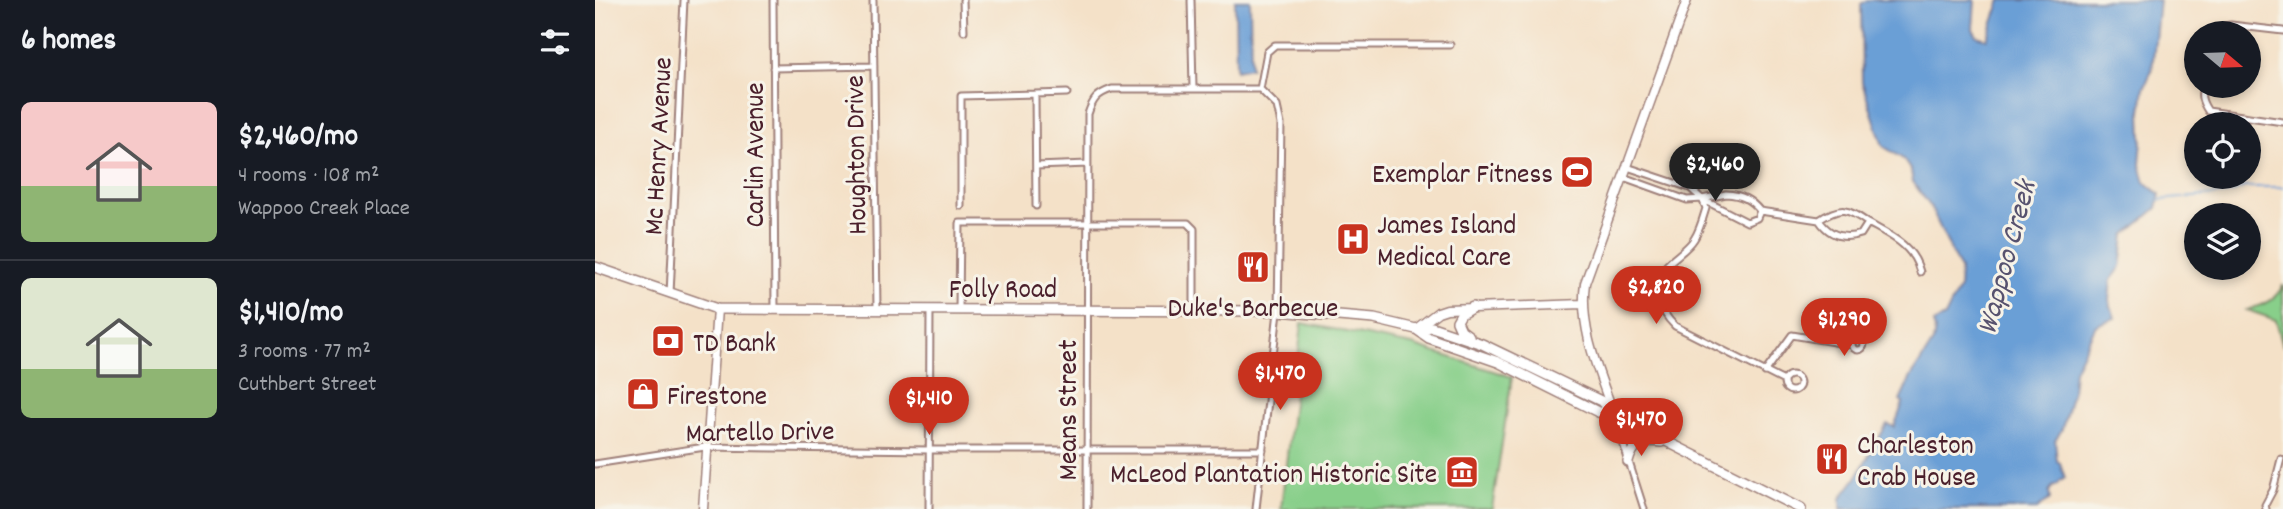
<!DOCTYPE html>
<meta charset="utf-8">
<style>
:root{--surface:#171b24;--page:#242831;--text:#f1f3f6;--muted:#9ea1a6;--line:#363941;--accent:#c8321e}
body{margin:0;font-family:Dekko,sans-serif;background:var(--page);color:var(--text);height:100vh;display:flex;flex-direction:column;font-size:26px;white-space:nowrap}
*{box-sizing:border-box;margin:0}
p{font-size:23px;color:var(--muted)}
.icon{flex:none;width:38px;height:38px;fill:none;stroke:currentColor;stroke-width:2;stroke-linecap:round;stroke-linejoin:round}
.map{position:relative;flex:1;overflow:hidden}
.details{display:flex;flex-direction:column;background:var(--surface);width:595px}
.details>*{flex:none}
.needle{width:46px;rotate:109deg}
.tools{position:absolute;left:1589px;top:21px;display:grid;gap:14px}
.tools a{display:grid;place-items:center;width:77px;height:77px;border-radius:50%;background:var(--surface);box-shadow:0 4px 10px #0003;font-size:35px}
.price{position:absolute;translate:-50% -60px;padding:0 16px;border-radius:24px;background:var(--accent);color:#fff;font-size:23px;line-height:46px;filter:drop-shadow(0 2px 4px #0008)}
.price::after{content:'';position:absolute;left:50%;top:42px;width:21px;height:16px;margin-left:-10px;background:inherit;clip-path:polygon(0 0,100% 0,50% 100%)}
.price.on{background:#222;color:#fff}
ul{padding:0;list-style:none}
li{display:flex;align-items:center;gap:21px;height:175px;padding:0 21px}
li+li{border-top:2px solid var(--line)}
li span{display:grid;place-items:center;flex:none;width:196px;height:140px;border-radius:10px;color:#555}
li>.icon{margin-inline-start:auto}
span .icon{width:84px;height:84px;fill:#fffc;stroke-width:1}
li b{font-size:30px}
h2{display:flex;justify-content:space-between;align-items:center;height:84px;padding:0 21px;font-size:30px}
main{display:flex;flex:1;min-height:0}
.map>svg:first-child{display:block}
.green{fill:#88cf8a;stroke:#69775a;stroke-width:2}
.water{fill:#6a9fd6;stroke:#5a5f80;stroke-width:2}
.lines{fill:none;stroke-linecap:round;stroke-linejoin:round}
.stream{stroke:#6a9fd6;stroke-width:2}
.minor-casing{stroke:#9f807a;stroke-width:9}
.secondary-casing{stroke:#9f807a;stroke-width:11}
.primary-casing{stroke:#9f807a;stroke-width:12}
.minor{stroke:#fff;stroke-width:5}
.secondary{stroke:#fff;stroke-width:8}
.primary{stroke:#fff;stroke-width:9}
.labels{text-anchor:middle;stroke-width:6;stroke-linejoin:round;paint-order:stroke}
.street-label{font-size:28px;fill:#4a1f2b;stroke:#f7f3e8}
.poi-label{font-size:28px;fill:#4a1f2b;stroke:#f7f3e8;text-anchor:start}
.water-label{font-size:30px;font-style:italic;fill:#57526f;stroke:#f7f3e8}
</style>
<main>
<section class="details">
<h2>6 homes<svg class="icon" aria-label="filters" viewBox="0 0 24 24"><path d="M4 7h16M4 17h16"/><circle cx="9" cy="7" r="2"/><circle cx="15" cy="17" r="2"/></svg></h2>
<ul>
<li><span style="background:linear-gradient(#f6c9c9 60%,#8fb573 0)"><svg class="icon" aria-label="home" viewBox="0 0 24 24"><path d="M3 11l9-7 9 7M6 9v11h12V9"/></svg></span><div><b>$2,460/mo</b><p>4 rooms · 108 m²</p><p>Wappoo Creek Place</p></div></li>
<li><span style="background:linear-gradient(#dfe7d0 65%,#8fb573 0)"><svg class="icon" aria-label="home" viewBox="0 0 24 24"><path d="M3 11l9-7 9 7M6 9v11h12V9"/></svg></span><div><b>$1,410/mo</b><p>3 rooms · 77 m²</p><p>Cuthbert Street</p></div></li>
</ul>
</section>
<div class="map">
<svg width="1688" height="509" viewBox="0 0 1688 509">
<rect width="100%" height="100%" fill="#f7f3e8"/>
<filter id="ink" filterUnits="userSpaceOnUse"><feTurbulence type="fractalNoise" baseFrequency=".0143" numOctaves="2"/><feDisplacementMap in="SourceGraphic" scale="14" xChannelSelector="R" yChannelSelector="G"/><feConvolveMatrix kernelMatrix="1 2 1 2 8 2 1 2 1" color-interpolation-filters="sRGB"/></filter>
<filter id="wash" filterUnits="userSpaceOnUse"><feTurbulence type="fractalNoise" baseFrequency=".00686" numOctaves="4" result="noise"/><feDisplacementMap in="SourceGraphic" scale="28" xChannelSelector="R" yChannelSelector="G"/><feGaussianBlur stdDeviation="1.57" result="paint"/><feColorMatrix in="noise" values="0 0 0 0 0 0 0 0 0 0 0 0 0 0 0 0 0 1.4 0 .05"/><feComposite in="paint" operator="in"/></filter>
<g filter="url(#wash)">
<rect width="100%" height="100%" fill="#f4e1c8"/>
<path class="green" d="M1688,285v61l-7,-26 -29,-10c15,-5 29,-9 36,-25z
M707,323l110,22 100,32 -20,132h-211z"/>
<path class="water" d="M640,0h15l1,67 -15,3z
M1272,0h108l-2,29 4,7 10,3 14,-39h158l-7,70 -8,18 -3,23 1,28 -2,26 5,17 15,12 -3,14 -32,27 -4,32 -10,13 -2,20 6,18 -19,7 -22,45 -2,22 -10,37 -7,12 2,20 3,2 5,15 -6,4 -1,3 -6,2 -3,5 1,7 -13,10h-196v-11l15,-20 31,-54 7,3 9,-24 -3,-2 11,-24 22,-35 2,-12 -2,-7 12,-6 14,-29 1,-18 -30,-64 -17,-24 -2,-11 -8,-12 -20,-13 -21,-64 -1,-78z"/>
<g class="lines">
<path class="stream" d="M1564,200l68,-6 17,-7h39"/>
</g>
</g>
<g filter="url(#ink)">
<g class="lines">
<defs>
<path id="minor" d="M178,0l2,310
M278,0l4,309
M368,0l1,31
M596,0l2,88
M1621,33l7,-7 8,-1 52,6
M178,68l101,-2
M1608,86c-3,10 -1,16 5,25l75,11
M665,89l7,-37 8,-7h175
M440,94l32,-1
M441,166l52,-2
M1028,177l64,23 15,-1 -12,-11 -63,-21
M1131,194c16,1 24,5 34,17l-3,7 -10,4 -45,-23z
M1107,199l4,9c-3,10 -6,22 -12,31 -7,11 -19,17 -28,27 -15,19 -7,45 9,60l109,55
M366,206v-110l74,-2 1,112
M1165,211l59,9c22,-14 28,-12 49,3l-7,11c-18,6 -32,1 -42,-14
M1273,223c23,13 45,22 52,49
M75,294l14,-294
M364,310l1,-87h228l6,6v81
M1257 344a6 6 0 1 1 12 0a6 6 0 1 1-12 0Z
M1170,372l27,-37 60,10
M1189 383a8 8 0 1 1 16 0a8 8 0 1 1-16 0Z
M1019,415l30,94
M0,464l110,-17 225,3h333
M334,509l1,-199
M492,509l1,-395c5,-15 9,-20 24,-25h148
M661,509l22,-198 3,-187 -4,-18 -17,-17
M1671,509l-1,-4 8,-15 8,-31"/>
<path id="secondary" d="M821,329l22,-17 9,-3 135,-5
M1018,412c-15,-42 -34,-84 -28,-129l102,-283
M108,509l14,-200"/>
<path id="primary" d="M0,267l122,42 561,2 96,8 42,10 13,9 69,24 100,50 16,3 187,94
M821,329l16,-2 50,17 119,57 12,13
M874,336l-8,-6 -4,-9 4,-7 12,-7
M1033,462c5,-19 15,-23 33,-20"/>
</defs>
<use href="#minor" class="minor-casing"/>
<use href="#secondary" class="secondary-casing"/>
<use href="#primary" class="primary-casing"/>
<use href="#minor" class="minor"/>
<use href="#secondary" class="secondary"/>
<use href="#primary" class="primary"/>
</g>
</g>
<defs>
<symbol id="stadium-square" viewBox="-11 -11 22 22"><rect x="-9" y="-9" width="18" height="18" rx="4" fill="#c8321e" stroke="#f7f3e8"/><path d="M0-5a6.5 5 0 1 0 0 10a6.5 5 0 1 0 0-10ZM-3.5-1.8h7v3.6h-7Z" fill="#fff"/></symbol>
<symbol id="hospital-square" viewBox="-11 -11 22 22"><rect x="-9" y="-9" width="18" height="18" rx="4" fill="#c8321e" stroke="#f7f3e8"/><path d="M-5-5h3v3.5h4V-5h3V5h-3V1.5h-4V5h-3Z" fill="#fff"/></symbol>
<symbol id="restaurant-square" viewBox="-11 -11 22 22"><rect x="-9" y="-9" width="18" height="18" rx="4" fill="#c8321e" stroke="#f7f3e8"/><path d="M-5-6h1v4h1v-4h1v4h1v-4h1v5L-1.5 .5V6h-2V.5L-5-1ZM5-6V6H3V1.5H1.5Q1.5-4 5-6Z" fill="#fff"/></symbol>
<symbol id="bank-square" viewBox="-11 -11 22 22"><rect x="-9" y="-9" width="18" height="18" rx="4" fill="#c8321e" stroke="#f7f3e8"/><path d="M-6-4H6V4H-6ZM0-2.3a2.3 2.3 0 1 0 0 4.6a2.3 2.3 0 1 0 0-4.6Z" fill="#fff"/></symbol>
<symbol id="shop-square" viewBox="-11 -11 22 22"><rect x="-9" y="-9" width="18" height="18" rx="4" fill="#c8321e" stroke="#f7f3e8"/><path d="M-5-2.5h2.3a2.7 3.5 0 0 1 5.4 0H5L5.5 6h-11ZM-1.5-2.5h3a1.5 2.3 0 0 0-3 0Z" fill="#fff"/></symbol>
<symbol id="museum-square" viewBox="-11 -11 22 22"><rect x="-9" y="-9" width="18" height="18" rx="4" fill="#c8321e" stroke="#f7f3e8"/><path d="M0-6L6-3V-2H-6V-3ZM-5-1h2V3h-2ZM-1-1h2V3h-2ZM3-1h2V3H3ZM-6 4H6V6H-6Z" fill="#fff"/></symbol>
</defs>
<g fill-rule="evenodd">
<use href="#stadium-square" x="963" y="153" width="38" height="38"/>
<use href="#hospital-square" x="739" y="220" width="38" height="38"/>
<use href="#restaurant-square" x="639" y="248" width="38" height="38"/>
<use href="#bank-square" x="54" y="322" width="38" height="38"/>
<use href="#shop-square" x="29" y="375" width="38" height="38"/>
<use href="#restaurant-square" x="1218" y="440" width="38" height="38"/>
<use href="#museum-square" x="848" y="453" width="38" height="38"/>
</g>
<g class="labels">
<g class="street-label">
<text transform="translate(61 146) rotate(-87)" y="10">Mc Henry Avenue</text>
<text transform="translate(158 155) rotate(-90)" y="10">Carlin Avenue</text>
<text transform="translate(259 155) rotate(-91)" y="10">Houghton Drive</text>
<text x="408" y="297">Folly Road</text>
<text transform="translate(471 410) rotate(-90)" y="10">Means Street</text>
<text transform="translate(165 430) rotate(-1)" y="10">Martello Drive</text>
</g>
<g class="poi-label">
<text x="958" y="182" text-anchor="end">Exemplar Fitness</text>
<text x="782" y="233">James Island<tspan x="782" dy="32">Medical Care</tspan></text>
<text x="658" y="316" text-anchor="middle">Duke's Barbecue</text>
<text x="98" y="351">TD Bank</text>
<text x="72" y="404">Firestone</text>
<text x="1262" y="453">Charleston<tspan x="1262" dy="32">Crab House</tspan></text>
<text x="842" y="482" text-anchor="end">McLeod Plantation Historic Site</text>
</g>
<g class="water-label">
<text transform="translate(1410 257) rotate(-75)" y="10">Wappoo Creek</text>
</g>
</g>
</svg>
<div class="tools">
<a><svg class="needle" viewBox="-14 -14 28 28"><path d="M0-13l5 13h-10z" fill="#e53935"/><path d="M0 13l5-13h-10z" fill="#9ea1a6"/></svg></a>
<a><svg class="icon" aria-label="locate" viewBox="0 0 24 24"><circle cx="12" cy="12" r="6"/><path d="M12 2v4M12 18v4M2 12h4M18 12h4"/></svg></a>
<a><svg class="icon" aria-label="layers" viewBox="0 0 24 24"><path d="M12 4l9 5-9 5-9-5zM3 14l9 5 9-5"/></svg></a>
</div>
<b class="price on" style="left:1120px;top:203px">$2,460</b>
<b class="price" style="left:1061px;top:326px">$2,820</b>
<b class="price" style="left:1249px;top:358px">$1,290</b>
<b class="price" style="left:685px;top:412px">$1,470</b>
<b class="price" style="left:334px;top:437px">$1,410</b>
<b class="price" style="left:1046px;top:458px">$1,470</b>
</div>
</main>
